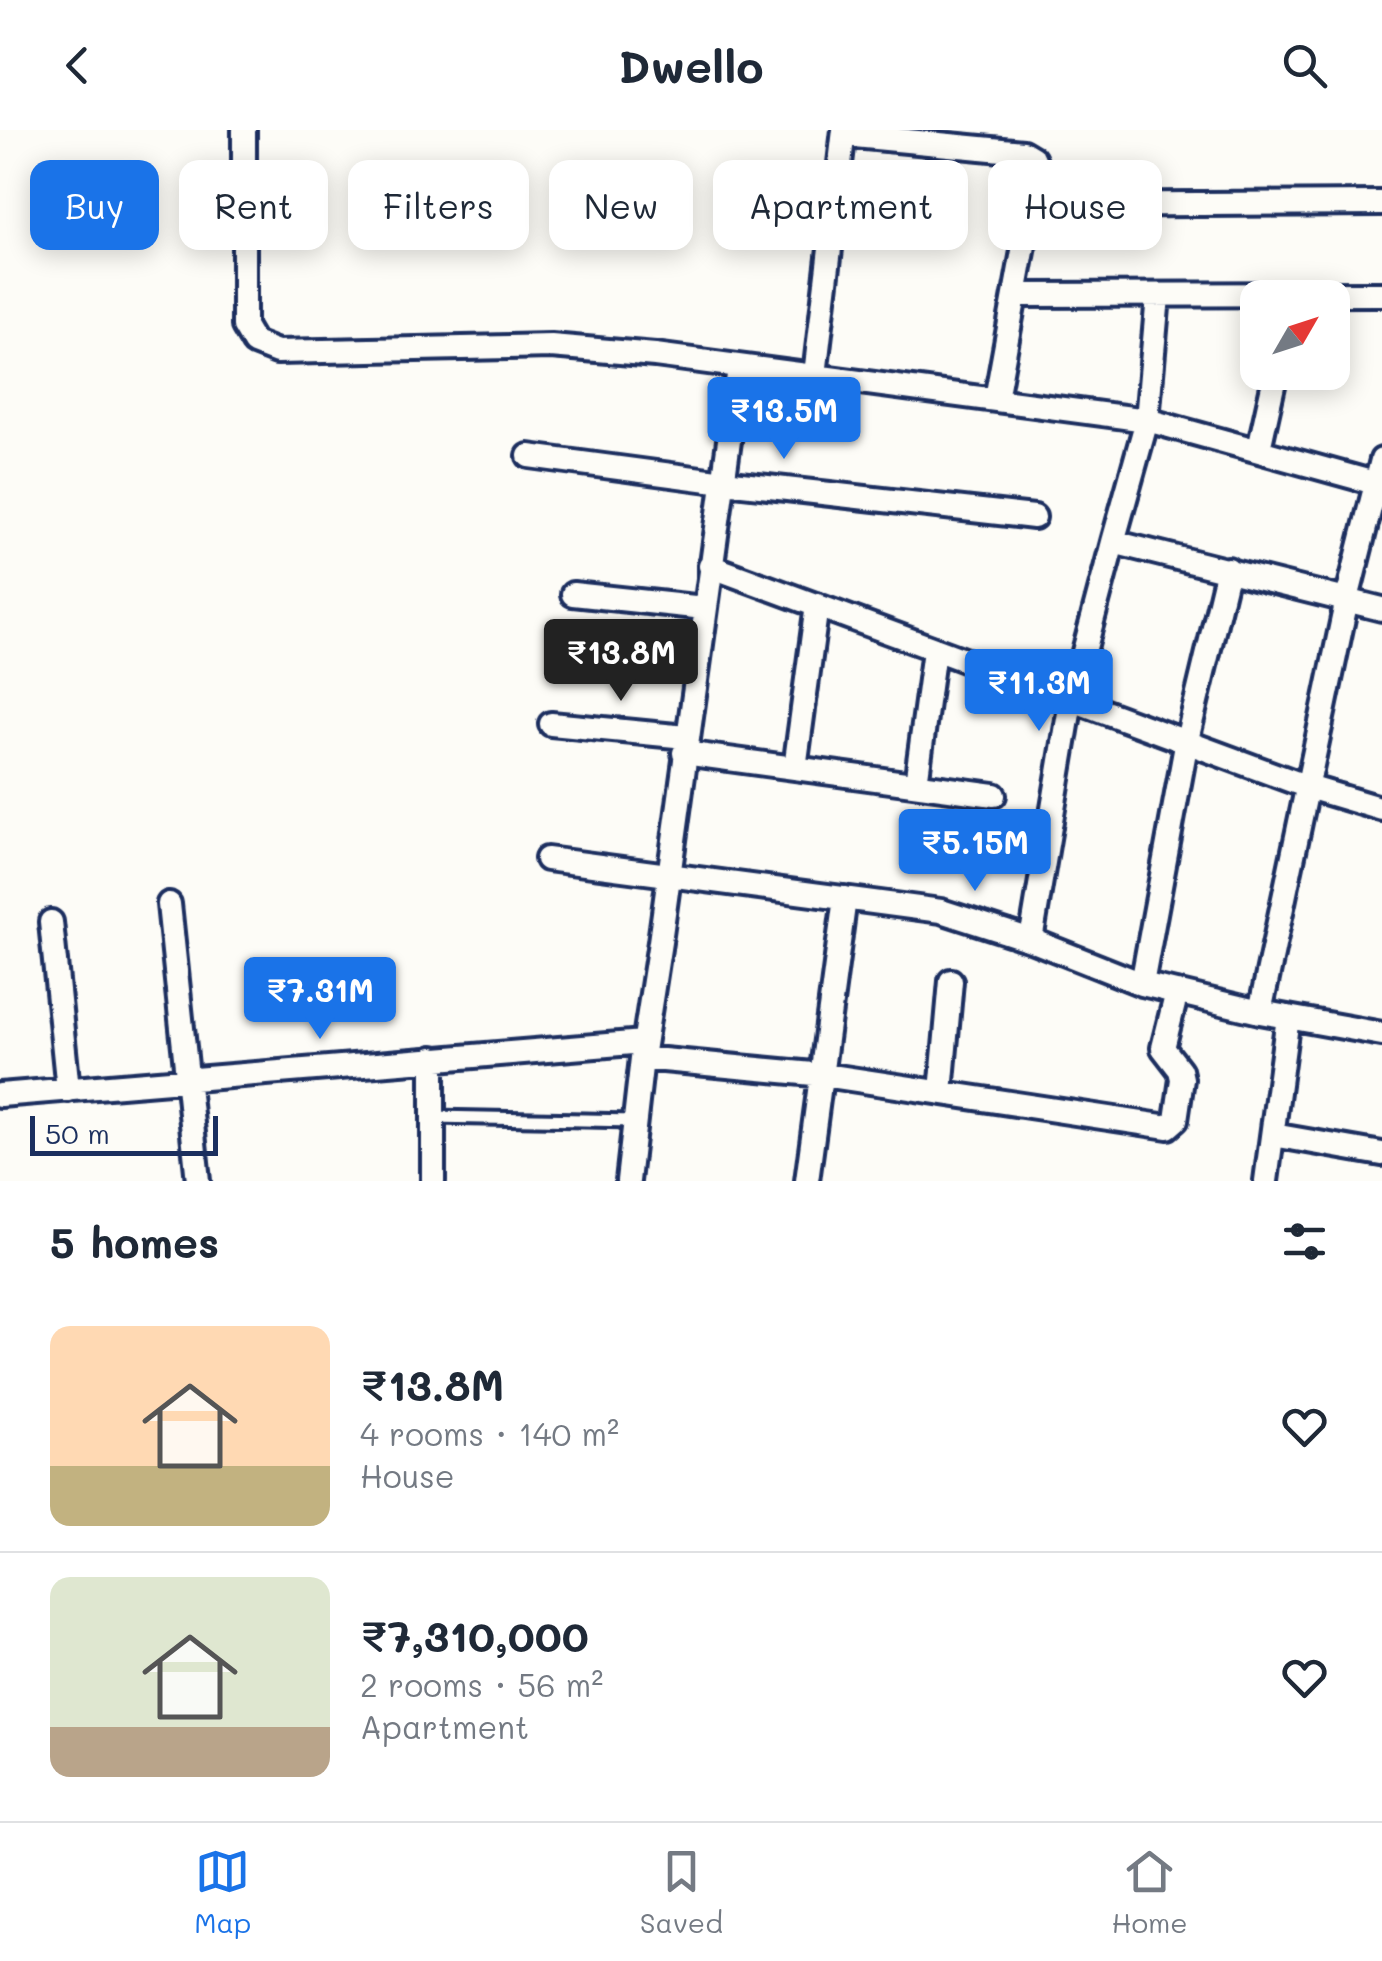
<!DOCTYPE html>
<meta charset="utf-8">
<style>
:root{--surface:#fff;--page:#f2f2f3;--text:#1f2937;--muted:#747a83;--line:#e0e1e3;--accent:#1a73e8}
body{margin:0;font-family:Mali,sans-serif;background:var(--page);color:var(--text);height:100vh;display:flex;flex-direction:column;font-size:38px;white-space:nowrap}
*{box-sizing:border-box;margin:0}
p{font-size:32px;color:var(--muted)}
.icon{flex:none;width:55px;height:55px;fill:none;stroke:currentColor;stroke-width:2;stroke-linecap:round;stroke-linejoin:round}
.map{position:relative;height:1051px;overflow:hidden}
.details{display:flex;flex-direction:column;background:var(--surface);flex:1}
.details>*{flex:none}
.guide{position:absolute;left:30px;top:30px;width:1322px;height:90px;display:flex;gap:20px}
.needle{width:65px;rotate:51deg}
.buttons{position:absolute;left:1240px;top:150px;display:grid;gap:20px}
.buttons a{display:grid;place-items:center;width:110px;height:110px;border-radius:20px;background:var(--surface);box-shadow:0 5px 25px #0003;font-size:50px}
.scale{position:absolute;left:30px;bottom:25px;width:188px;box-sizing:border-box;padding-left:10px;border:5px solid #1b2f5e;border-top:0;font-size:28px;line-height:35px;white-space:nowrap;color:#1b2f5e;-webkit-text-stroke:8px #fdfcf7;paint-order:stroke}
.price{position:absolute;translate:-50% -85px;padding:0 22px;border-radius:10px;background:var(--accent);color:#fff;font-size:32px;line-height:65px;filter:drop-shadow(0 2px 5px #0008)}
.price::after{content:'';position:absolute;left:50%;top:60px;width:30px;height:22px;margin-left:-15px;background:inherit;clip-path:polygon(0 0,100% 0,50% 100%)}
.price.selected{background:#222;color:#fff}
ul{padding:0;list-style:none}
li{display:flex;align-items:center;gap:30px;height:250px;padding:0 50px}
li+li{border-top:2px solid var(--line)}
li span{display:grid;place-items:center;flex:none;width:280px;height:200px;border-radius:20px;color:#555}
li>.icon{margin-inline-start:auto}
span .icon{width:120px;height:120px;fill:#fffc;stroke-width:1}
li b{font-size:42px}
h2{display:flex;justify-content:space-between;align-items:center;height:120px;padding:0 50px;font-size:42px}
.chip{padding:0 35px;border-radius:20px;background:var(--surface);box-shadow:0 5px 25px #0003;font-size:35px;line-height:90px}
.chip.selected{background:var(--accent);color:#fff}
header{display:flex;justify-content:space-between;align-items:center;height:130px;padding:0 50px;background:var(--surface);font-size:45px;font-weight:800}
.tabs{display:flex;justify-content:space-around;align-items:center;height:140px;border-top:2px solid var(--line);background:var(--surface);font-size:28px;color:var(--muted)}
.tabs a{display:grid;justify-items:center;gap:5px}
.tabs .selected{color:var(--accent)}
.map>svg:first-child{display:block}
.lines{fill:none;stroke-linecap:round;stroke-linejoin:round}
.service-casing{stroke:#1b2f5e;stroke-width:19}
.minor-casing{stroke:#1b2f5e;stroke-width:30}
.service{stroke:#fdfcf7;stroke-width:11}
.minor{stroke:#fdfcf7;stroke-width:22}
</style>
<header><svg class="icon" aria-label="back" viewBox="0 0 24 24"><path d="M15 5l-7 7 7 7"/></svg>Dwello<svg class="icon" aria-label="search" viewBox="0 0 24 24"><circle cx="10" cy="10" r="6"/><path d="M15 15l6 6"/></svg></header>
<div class="map">
<svg width="1382" height="1051" viewBox="0 0 1382 1051">
<rect width="100%" height="100%" fill="#fdfcf7"/>
<filter id="ink" filterUnits="userSpaceOnUse"><feTurbulence type="fractalNoise" baseFrequency=".01" numOctaves="2"/><feDisplacementMap in="SourceGraphic" scale="20" xChannelSelector="R" yChannelSelector="G"/><feConvolveMatrix kernelMatrix="1 2 1 2 8 2 1 2 1" color-interpolation-filters="sRGB"/></filter>
<g filter="url(#ink)">
<g class="lines">
<defs>
<path id="service" d="M433,987l202,4"/>
<path id="minor" d="M244,0v196l10,17 23,9 274,-6 104,9 492,65 235,65
M844,5l179,17 10,6 5,11 -42,230
M1033,75l349,-2
M1016,165l366,-1
M1158,166l-11,124 -34,122 269,67
M815,245l29,-245
M1259,319l17,-77
M529,326l195,26 310,35
M710,436l598,221 74,22
M573,464l131,14
M551,594l135,13
M684,623l310,42
M795,638l22,-163
M916,654l18,-134
M547,729l394,52 90,29 111,44 118,28 122,22
M169,774l29,277
M51,792l17,168
M1031,810l40,-239 42,-159
M1142,854l45,-244 41,-171
M1260,882l87,-413 35,-139
M433,928v123
M642,928l182,17 344,52 8,-7 6,-41 -2,-9 -17,-22 14,-56
M941,962l10,-111
M0,965l644,-53
M1273,1005l109,19
M628,1051l14,-123 18,-116 79,-574
M807,1051l38,-283
M1266,1051l22,-164"/>
</defs>
<use href="#service" class="service-casing"/>
<use href="#minor" class="minor-casing"/>
<use href="#service" class="service"/>
<use href="#minor" class="minor"/>
</g>
</g>
</svg>
<div class="buttons">
<a><svg class="needle" viewBox="-14 -14 28 28"><path d="M0-13l5 13h-10z" fill="#e53935"/><path d="M0 13l5-13h-10z" fill="#747a83"/></svg></a>
</div>
<div class="scale">50 m</div>
<b class="price" style="left:784px;top:332px">₹13.5M</b>
<b class="price selected" style="left:621px;top:574px">₹13.8M</b>
<b class="price" style="left:1039px;top:604px">₹11.3M</b>
<b class="price" style="left:975px;top:764px">₹5.15M</b>
<b class="price" style="left:320px;top:912px">₹7.31M</b>
<div class="guide">
<a class="chip selected">Buy</a>
<a class="chip">Rent</a>
<a class="chip">Filters</a>
<a class="chip">New</a>
<a class="chip">Apartment</a>
<a class="chip">House</a>
</div>
</div>
<section class="details">
<h2>5 homes<svg class="icon" aria-label="filters" viewBox="0 0 24 24"><path d="M4 7h16M4 17h16"/><circle cx="9" cy="7" r="2"/><circle cx="15" cy="17" r="2"/></svg></h2>
<ul>
<li><span style="background:linear-gradient(#ffd9b3 70%,#c2b280 0)"><svg class="icon" aria-label="home" viewBox="0 0 24 24"><path d="M3 11l9-7 9 7M6 9v11h12V9"/></svg></span><div><b>₹13.8M</b><p>4 rooms · 140 m²</p><p>House</p></div><svg class="icon" aria-label="heart" viewBox="0 0 24 24"><path d="M12 20l-8-8c-3-5 5-10 8-4 3-6 11-1 8 4z"/></svg></li>
<li><span style="background:linear-gradient(#dfe7d0 75%,#b9a48a 0)"><svg class="icon" aria-label="home" viewBox="0 0 24 24"><path d="M3 11l9-7 9 7M6 9v11h12V9"/></svg></span><div><b>₹7,310,000</b><p>2 rooms · 56 m²</p><p>Apartment</p></div><svg class="icon" aria-label="heart" viewBox="0 0 24 24"><path d="M12 20l-8-8c-3-5 5-10 8-4 3-6 11-1 8 4z"/></svg></li>
</ul>
</section>
<nav class="tabs">
<a class="selected"><svg class="icon" aria-label="map" viewBox="0 0 24 24"><path d="M3 6l6-2 6 2 6-2v14l-6 2-6-2-6 2zM9 4v14M15 6v14"/></svg>Map</a>
<a><svg class="icon" aria-label="saved" viewBox="0 0 24 24"><path d="M7 4h10v16l-5-4-5 4z"/></svg>Saved</a>
<a><svg class="icon" aria-label="home" viewBox="0 0 24 24"><path d="M3 11l9-7 9 7M6 9v11h12V9"/></svg>Home</a>
</nav>
